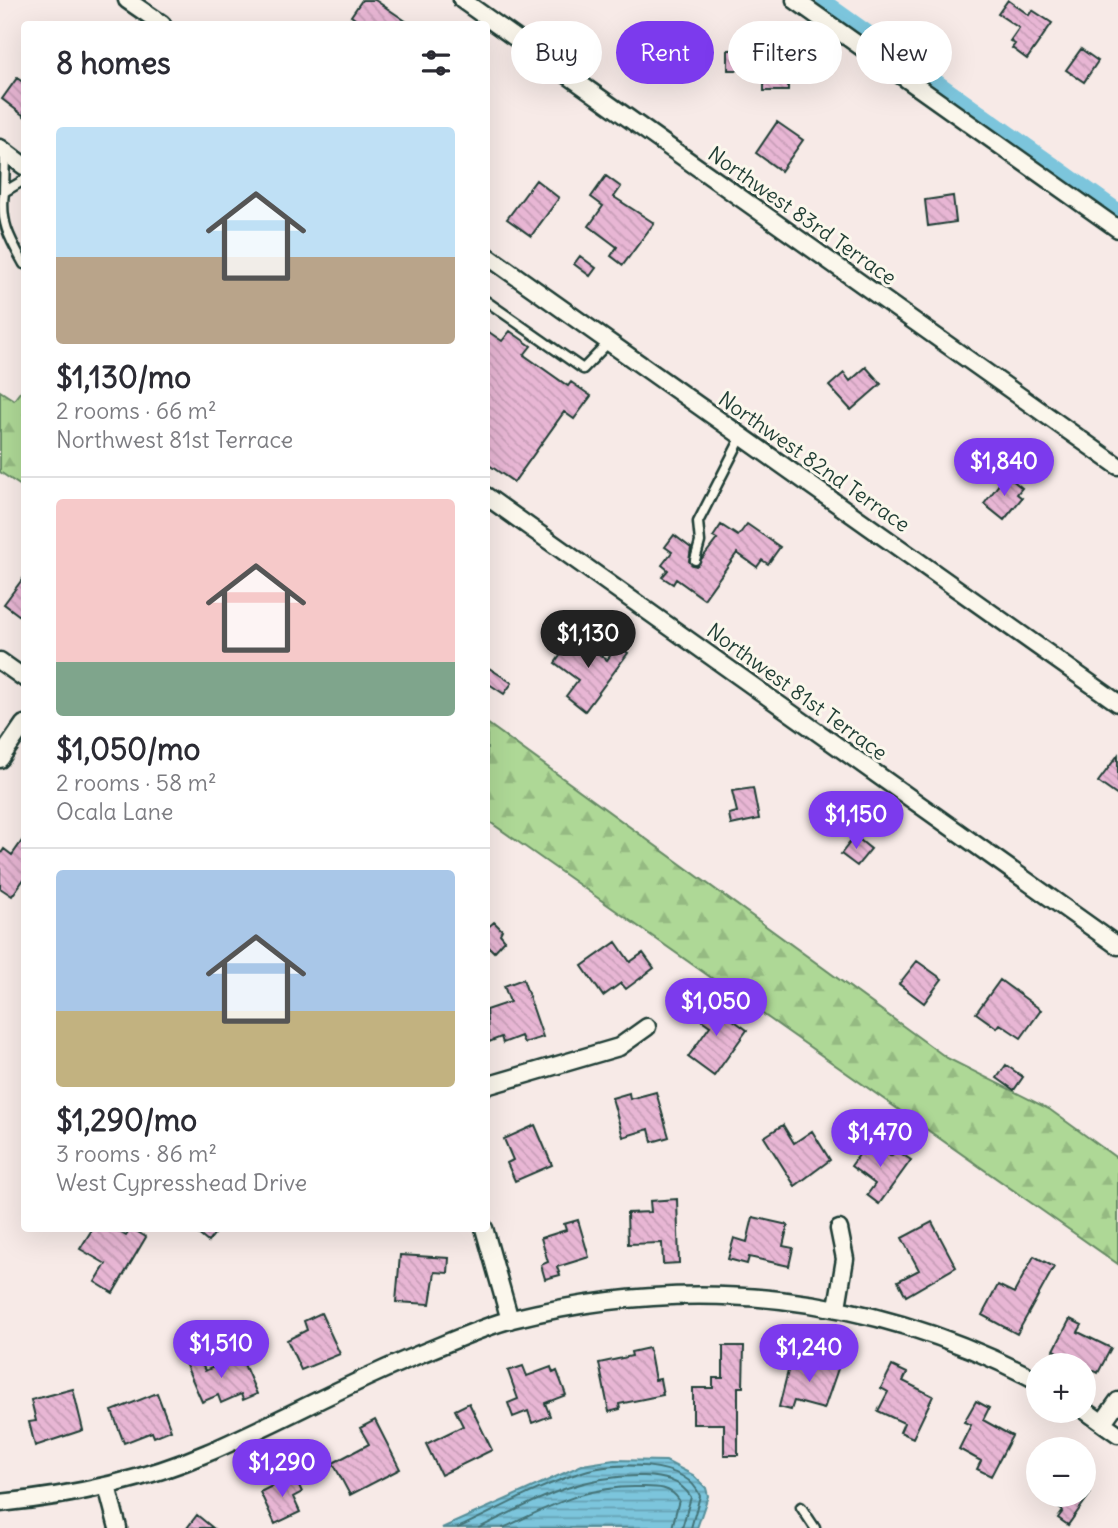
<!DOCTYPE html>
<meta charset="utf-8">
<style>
:root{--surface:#fff;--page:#f2f2f3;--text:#2b2b33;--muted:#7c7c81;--line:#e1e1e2;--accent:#7c3aed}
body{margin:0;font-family:Delius,sans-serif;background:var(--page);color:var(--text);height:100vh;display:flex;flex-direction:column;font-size:26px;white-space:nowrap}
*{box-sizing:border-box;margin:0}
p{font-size:23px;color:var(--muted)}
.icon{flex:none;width:38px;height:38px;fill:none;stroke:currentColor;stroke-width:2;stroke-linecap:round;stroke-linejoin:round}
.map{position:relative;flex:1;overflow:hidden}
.details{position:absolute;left:21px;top:21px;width:469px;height:1211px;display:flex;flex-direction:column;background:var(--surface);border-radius:7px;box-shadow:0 7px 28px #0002}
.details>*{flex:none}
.hud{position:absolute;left:511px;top:21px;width:500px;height:63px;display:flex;gap:14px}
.fabs{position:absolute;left:1026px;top:1353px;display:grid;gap:14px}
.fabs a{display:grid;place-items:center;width:70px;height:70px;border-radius:50%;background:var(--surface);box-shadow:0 7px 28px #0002;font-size:35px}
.price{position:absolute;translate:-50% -60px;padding:0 16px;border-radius:24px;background:var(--accent);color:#fff;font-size:23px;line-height:46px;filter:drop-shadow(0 2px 4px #0008)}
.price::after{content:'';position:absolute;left:50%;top:42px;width:21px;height:16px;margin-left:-10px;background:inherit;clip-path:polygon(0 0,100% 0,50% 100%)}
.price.selected{background:#222;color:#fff}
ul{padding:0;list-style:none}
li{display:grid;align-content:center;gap:14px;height:371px;padding:0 35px}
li+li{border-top:2px solid var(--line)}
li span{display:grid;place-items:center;height:217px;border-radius:7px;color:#555}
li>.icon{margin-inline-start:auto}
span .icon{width:126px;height:126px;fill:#fffc;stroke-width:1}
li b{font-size:30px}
h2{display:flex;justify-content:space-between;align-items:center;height:84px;padding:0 35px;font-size:30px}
.pill{padding:0 24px;border-radius:32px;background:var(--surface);box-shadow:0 7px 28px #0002;font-size:24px;line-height:63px}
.pill.selected{background:var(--accent);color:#fff}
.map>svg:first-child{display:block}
.forest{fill:url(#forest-firs);stroke:#668a65;stroke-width:2}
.water{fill:url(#water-rules);stroke:#578f99;stroke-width:2}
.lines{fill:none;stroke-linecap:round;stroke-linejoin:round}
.shore{stroke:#447377;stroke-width:2}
.canal{stroke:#7cc5dc;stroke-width:14}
.building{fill:url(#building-back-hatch);stroke:#1f3d34;stroke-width:2}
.lane-casing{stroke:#1f3d34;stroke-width:13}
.street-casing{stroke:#1f3d34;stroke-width:21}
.lane{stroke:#fbf7ec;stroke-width:8}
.street{stroke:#fbf7ec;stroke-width:16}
.labels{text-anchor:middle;stroke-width:6;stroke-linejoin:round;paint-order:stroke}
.street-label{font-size:21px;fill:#1f3d34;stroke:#fbf7ec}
</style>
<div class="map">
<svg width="1118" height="1528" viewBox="0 0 1118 1528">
<defs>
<pattern id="forest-firs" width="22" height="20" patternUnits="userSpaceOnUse" patternTransform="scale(1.75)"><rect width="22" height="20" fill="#aed896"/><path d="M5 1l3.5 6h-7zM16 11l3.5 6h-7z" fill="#95ba82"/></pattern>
<pattern id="water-rules" width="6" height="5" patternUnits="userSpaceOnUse" patternTransform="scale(1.75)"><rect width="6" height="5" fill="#7cc5dc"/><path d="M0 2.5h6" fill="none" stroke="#65a1b3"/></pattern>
<pattern id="building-back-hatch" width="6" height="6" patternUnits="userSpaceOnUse" patternTransform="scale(1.75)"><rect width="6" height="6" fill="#e8b6d4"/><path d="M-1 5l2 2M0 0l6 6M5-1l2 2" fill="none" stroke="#c79db7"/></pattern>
</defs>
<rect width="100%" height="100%" fill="#f7eae7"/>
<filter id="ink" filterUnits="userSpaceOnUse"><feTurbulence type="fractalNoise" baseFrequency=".0143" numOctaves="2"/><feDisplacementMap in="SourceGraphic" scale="14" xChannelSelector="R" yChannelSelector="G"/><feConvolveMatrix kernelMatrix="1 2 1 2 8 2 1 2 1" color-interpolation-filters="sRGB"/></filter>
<g filter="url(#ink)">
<path class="forest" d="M24,387v101l-24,-16v-81l14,9z
M487,723l460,335 102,51 69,50v105l-631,-444z"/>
<path class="water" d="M614,1460l52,1 27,14 13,13 2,8 -11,32h-255l140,-63z"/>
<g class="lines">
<path class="shore" d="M458,1528c41,-19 81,-42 124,-56 31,-10 104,-13 118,24l-9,32
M479,1528c56,-27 100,-54 165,-52 19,1 35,3 47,21l-9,31
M503,1528c48,-22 84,-43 138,-41 14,0 29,-1 38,13l-7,28"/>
<path class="canal" d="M823,0l295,210"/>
</g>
<path class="building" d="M362,0h13l35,24h-48l-11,-8z
M1008,0l21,15 3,-5 20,13 -25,36 -15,-11 3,-4 -5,-3 9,-13 -21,-14z
M788,49v42h-24v-21h-36v-20z
M1081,49l17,12 -14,21 -18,-12z
M17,78l7,5v33l-22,-17z
M777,122l26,18 -22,31 -25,-18z
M606,176l15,11 -7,10 40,26 -31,42 -12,-9 6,-9 -28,-21 14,-20 -12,-9z
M536,180l23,18 -28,38 -24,-17z
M953,196l3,26 -28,4 -3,-26z
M580,256l16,12 -6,8 -16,-12z
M486,330l16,11 8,-10 21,15 -7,9 44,31 3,-4 20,14 -17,23 -10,-7 -50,70 -28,-19z
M866,367l15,17 -30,26 -22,-24 15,-13 6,8z
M1006,475l16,13 -5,6 5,4 -18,22 -20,-16z
M747,524l33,23 -12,17 -6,-4 -5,7 -20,-14 -33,46 -28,-20 -3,5 -11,-7 6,-7 -6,-5 10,-13 -7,-5 9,-12 17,13 -2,13 7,5 21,-27 -4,-2 8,-12 17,11z
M24,577v42l-20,-15z
M574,636l33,24 11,-15 10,8 -43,58 -19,-15 12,-16 -23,-17z
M486,666l26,17 -8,11 -18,-12z
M1118,755v41l-20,-14z
M753,788l6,31 -28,6 -2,-11 8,-2 -5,-21z
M855,836l16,13 -14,17 -16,-12z
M24,838v41l-12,17 -12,-8v-33l4,-6 8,6z
M494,922l8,8 -2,4 5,6 -11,12 -8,-8v-15z
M616,942l14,20 13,-9 11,15 -28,21 -5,-6 -18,13 -21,-30z
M917,961l25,18 -18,24 -25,-19z
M523,979l20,58 -19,6 -3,-7 -18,7 -2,-6 -12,5 -3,-32 24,-8 -6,-16z
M1000,980l41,30 -20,28 -21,-14 -3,4 -21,-15z
M704,999l43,31 -33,46 -26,-19 22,-31 -17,-12z
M1006,1065l17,12 -9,13 -17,-12z
M656,1092l13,45 -17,5 -3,-13 -26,8 -11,-39 17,-5 1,6z
M535,1125l17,40 -37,16 -8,-18 6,-3 -9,-21z
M783,1125l11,18 18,-12 18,29 -35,26 -31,-49z
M870,1140l21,16 5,-6 15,10 -32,44 -12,-9 8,-11 -24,-18z
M677,1199l2,64 -16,1 -1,-21 -34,1 -1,-31 24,-1 -1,-11z
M753,1217l35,8 -5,21 10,2 -4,18 -40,-9 -2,7 -19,-5 6,-21 13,4z
M578,1220l11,37 -32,10 3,8 -15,4 -4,-14 7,-3 -7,-24 25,-8 -2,-6z
M932,1222l24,45 -50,29 -8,-15 21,-11 -17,-32z
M93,1228h20l13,8 5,-8 15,9 -33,56 -18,-11 11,-18 -26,-15z
M191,1228h28l-11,14z
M400,1255l49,3 -1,15 -13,-1 -5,32 -34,-2z
M1034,1256l20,11 -37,67 -35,-19 16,-30 16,8z
M321,1313l19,41 -39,16 -14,-30 20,-10 -3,-9z
M1070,1319l12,6 -4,7 33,16 -13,25 -44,-23z
M723,1346h21l-1,41h-5v68h-14v-31h-31v-36h20v-10h10z
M649,1348l6,32 5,-1 3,16 -44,9 1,5 -11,3 -10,-49 33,-7 -1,-4z
M198,1355l7,16 35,-16 17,39 -14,6 -2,-6 -20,9 -3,-8 -16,7 -18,-41z
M821,1358l19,5 -16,46 -30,-8 -3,9 -12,-3 12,-48 28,7z
M523,1366l4,10 24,-9 2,6 4,-2 9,24 -21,8 5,13 -18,7 -4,-12 -15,6 -5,-14 10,-4 -10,-28z
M892,1366l15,7 -4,8 30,15 -20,42 -13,-6 4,-9 -26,-12 10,-19 -7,-4z
M73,1389l10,41 -48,16 -6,-24 7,-1 -5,-21z
M157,1393l14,37 -17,7 -2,-5 -28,11 -12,-32z
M976,1401l13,7 -6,12 29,16 -21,40 -14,-7 4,-8 -22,-12 12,-24 -7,-3z
M469,1403l23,47 -51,25 -15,-31 37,-18 -8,-16z
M375,1420l25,49 -50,26 -17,-32 36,-19 -9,-16z
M294,1475l8,17 -9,5 7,15 -25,12 -15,-32z
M1040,1494h50l-22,31 -10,-7 5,-7z
M197,1515l16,13h-26z"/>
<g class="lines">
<defs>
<path id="lane" d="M5,152l-1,40 20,-12
M4,192c-4,31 6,47 20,72
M486,301l97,68 26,-27
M695,560l5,-18 -2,-20 44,-86
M801,1507l14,21"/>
<path id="street" d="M127,0l35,24
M462,0l656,466
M795,0l323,229
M0,148l24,18
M486,255l632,448
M486,496l632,450
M0,661l24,17
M0,759l24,-35
M486,1086l133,-39 28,-20
M484,1228l26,92
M837,1307l8,-48 -6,-30
M1083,1409l35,25
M1103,1422l15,-21
M107,1486l11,42
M0,1503c70,-7 142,-22 207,-50 72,-31 141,-70 213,-99 30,-12 62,-27 92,-35 181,-45 361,-26 526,62"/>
</defs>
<use href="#lane" class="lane-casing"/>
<use href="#street" class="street-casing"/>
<use href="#lane" class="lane"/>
<use href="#street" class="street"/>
</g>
</g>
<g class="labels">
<g class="street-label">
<text transform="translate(802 216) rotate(35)" y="7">Northwest 83rd Terrace</text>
<text transform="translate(814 462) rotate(35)" y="7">Northwest 82nd Terrace</text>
<text transform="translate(797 692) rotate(36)" y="7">Northwest 81st Terrace</text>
</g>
</g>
</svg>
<div class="fabs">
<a>+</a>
<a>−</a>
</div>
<b class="price" style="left:1004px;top:498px">$1,840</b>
<b class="price selected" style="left:588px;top:670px">$1,130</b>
<b class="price" style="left:856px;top:851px">$1,150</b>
<b class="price" style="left:716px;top:1038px">$1,050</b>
<b class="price" style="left:880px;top:1169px">$1,470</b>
<b class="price" style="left:221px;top:1380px">$1,510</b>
<b class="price" style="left:809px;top:1384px">$1,240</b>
<b class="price" style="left:282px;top:1499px">$1,290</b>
<div class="hud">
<a class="pill">Buy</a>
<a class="pill selected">Rent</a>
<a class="pill">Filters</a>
<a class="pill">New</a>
</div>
<section class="details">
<h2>8 homes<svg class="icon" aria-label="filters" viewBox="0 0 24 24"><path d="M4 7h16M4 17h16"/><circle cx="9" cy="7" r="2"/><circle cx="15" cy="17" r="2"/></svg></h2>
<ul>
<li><span style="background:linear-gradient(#bfe0f5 60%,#b9a48a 0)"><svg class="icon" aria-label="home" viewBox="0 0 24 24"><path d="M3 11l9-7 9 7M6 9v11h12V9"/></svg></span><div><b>$1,130/mo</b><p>2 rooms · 66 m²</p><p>Northwest 81st Terrace</p></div></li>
<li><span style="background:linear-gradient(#f6c9c9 75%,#7fa58c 0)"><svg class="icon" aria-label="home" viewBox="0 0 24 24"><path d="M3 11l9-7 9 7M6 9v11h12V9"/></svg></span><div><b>$1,050/mo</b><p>2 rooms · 58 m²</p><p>Ocala Lane</p></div></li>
<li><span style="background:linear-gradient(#a9c7e8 65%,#c2b280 0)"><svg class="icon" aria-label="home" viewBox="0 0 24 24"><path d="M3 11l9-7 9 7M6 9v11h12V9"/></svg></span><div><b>$1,290/mo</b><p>3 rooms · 86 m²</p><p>West Cypresshead Drive</p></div></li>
</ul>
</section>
</div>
